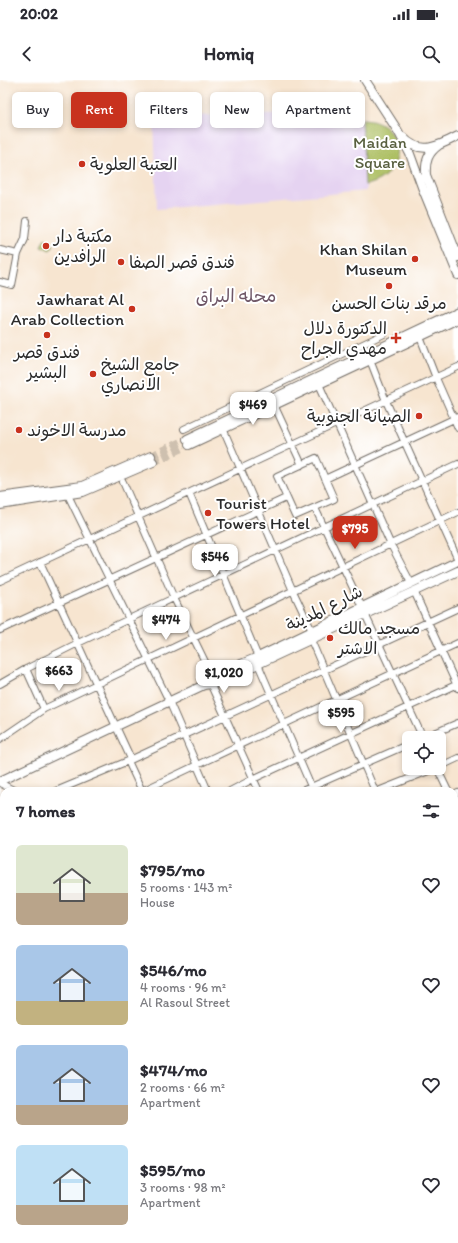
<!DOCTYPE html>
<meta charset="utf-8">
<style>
:root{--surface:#fff;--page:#f2f2f3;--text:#2b2b33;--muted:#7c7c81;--accent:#c8321e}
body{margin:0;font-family:Itim,"Playpen Sans Arabic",sans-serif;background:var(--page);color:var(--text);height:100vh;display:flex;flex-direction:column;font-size:15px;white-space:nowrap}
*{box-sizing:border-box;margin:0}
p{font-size:13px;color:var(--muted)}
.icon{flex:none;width:22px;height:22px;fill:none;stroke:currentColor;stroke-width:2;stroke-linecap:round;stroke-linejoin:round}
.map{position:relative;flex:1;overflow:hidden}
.drawer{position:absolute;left:0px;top:707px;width:458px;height:456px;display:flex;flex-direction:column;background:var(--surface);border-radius:12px 12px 0 0;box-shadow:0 2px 6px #0003}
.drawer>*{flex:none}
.top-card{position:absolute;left:12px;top:12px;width:434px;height:36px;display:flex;gap:8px}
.tools{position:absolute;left:402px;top:651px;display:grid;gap:8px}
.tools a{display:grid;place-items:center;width:44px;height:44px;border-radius:6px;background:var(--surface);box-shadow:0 2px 6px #0003;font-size:20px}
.price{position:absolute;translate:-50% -34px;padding:0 9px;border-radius:8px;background:#fff;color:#222;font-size:13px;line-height:26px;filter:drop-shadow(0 1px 2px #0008)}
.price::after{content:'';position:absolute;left:50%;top:24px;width:12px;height:9px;margin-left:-6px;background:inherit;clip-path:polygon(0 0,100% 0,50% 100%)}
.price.current{background:var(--accent);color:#fff}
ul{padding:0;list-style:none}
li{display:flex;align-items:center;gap:12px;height:100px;padding:0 16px}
li span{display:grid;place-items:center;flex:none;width:112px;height:80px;border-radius:6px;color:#555}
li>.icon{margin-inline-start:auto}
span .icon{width:48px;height:48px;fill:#fffc;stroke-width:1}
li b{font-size:17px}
h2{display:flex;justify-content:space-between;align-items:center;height:48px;padding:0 16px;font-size:17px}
.pill{padding:0 14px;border-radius:6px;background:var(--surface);box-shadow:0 2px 6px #0003;font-size:14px;line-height:36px}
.pill.current{background:var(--accent);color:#fff}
.status{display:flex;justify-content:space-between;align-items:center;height:28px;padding:0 20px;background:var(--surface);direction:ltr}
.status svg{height:11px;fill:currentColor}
header{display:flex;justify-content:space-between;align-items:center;height:52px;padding:0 16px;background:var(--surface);font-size:18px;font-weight:700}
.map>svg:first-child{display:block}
.built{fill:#e5d3f1}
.green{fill:#adbf63;stroke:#6c7547}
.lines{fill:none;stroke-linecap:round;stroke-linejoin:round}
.major-tunnel{stroke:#cec0af;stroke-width:8;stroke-dasharray:8 4;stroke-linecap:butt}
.minor-casing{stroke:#726c65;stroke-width:8}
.major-casing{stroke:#726c65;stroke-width:10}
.minor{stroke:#fff;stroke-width:6}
.major{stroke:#fff;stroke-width:8}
.poi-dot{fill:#c8321e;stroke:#fff;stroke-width:1.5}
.labels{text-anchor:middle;stroke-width:4;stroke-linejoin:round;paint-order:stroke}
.park-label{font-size:17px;fill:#585f3f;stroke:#fff}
.poi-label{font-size:17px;fill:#2b2b2b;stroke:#fff;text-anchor:start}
.street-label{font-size:17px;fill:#2b2b2b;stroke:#fff}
.neighbourhood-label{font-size:18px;fill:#6f5767;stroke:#fff}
</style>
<div class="status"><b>20:02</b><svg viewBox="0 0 49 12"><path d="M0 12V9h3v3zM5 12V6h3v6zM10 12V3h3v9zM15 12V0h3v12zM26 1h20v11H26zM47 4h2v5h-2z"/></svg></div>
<header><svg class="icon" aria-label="back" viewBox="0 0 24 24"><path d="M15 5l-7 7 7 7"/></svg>Homiq<svg class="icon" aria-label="search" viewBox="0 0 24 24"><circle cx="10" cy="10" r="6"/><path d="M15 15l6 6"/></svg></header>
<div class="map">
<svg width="458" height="1163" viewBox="0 0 458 1163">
<rect width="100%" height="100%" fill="#fff"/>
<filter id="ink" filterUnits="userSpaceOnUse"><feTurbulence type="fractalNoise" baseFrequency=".025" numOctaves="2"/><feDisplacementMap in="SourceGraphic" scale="8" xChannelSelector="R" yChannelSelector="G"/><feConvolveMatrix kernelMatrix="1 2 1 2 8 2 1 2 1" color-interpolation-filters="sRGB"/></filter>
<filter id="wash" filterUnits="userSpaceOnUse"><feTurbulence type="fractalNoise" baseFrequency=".012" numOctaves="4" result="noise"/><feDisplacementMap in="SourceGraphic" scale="16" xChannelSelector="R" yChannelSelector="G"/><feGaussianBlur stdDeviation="0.9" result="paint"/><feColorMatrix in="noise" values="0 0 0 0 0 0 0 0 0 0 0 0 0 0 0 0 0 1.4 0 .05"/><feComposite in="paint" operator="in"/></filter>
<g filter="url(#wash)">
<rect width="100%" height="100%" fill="#f7e5d0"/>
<path class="built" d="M361,31l5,80 -209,18 -3,-92z"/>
<path class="green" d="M362,39c43,0 48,57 3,66z
M45,158l9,7 -4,5 -9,-4z"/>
</g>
<g filter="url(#ink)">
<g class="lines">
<path class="major-tunnel" d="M151,376l36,-17
M153,382l36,-17"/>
<defs>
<path id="minor" d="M0,170l18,4
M0,202l12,3 6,-31 7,-15 2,-18
M420,257l16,41 22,50
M370,280l16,41 72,159
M319,304l71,159 21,40
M276,329l26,56
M184,349l200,-95
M225,353l68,158 19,40
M316,378l18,41 -39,17 -18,-40z
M325,399l133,-62
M123,402l51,116 38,78
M66,411l103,210 39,90
M189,413l69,164
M315,428l47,99
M40,482l91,197
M0,501l458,-214
M414,511l44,97
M365,534l58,124 35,-15
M0,550l286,-132
M311,560l64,151
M258,584l55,127
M26,589l18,40
M209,601l50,110
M0,604l26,-15 52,-26 380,-179
M0,659l44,-30 414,-197
M128,681l14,30
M439,687l19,-9
M437,688l11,23
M0,703l15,8
M56,711l72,-30 330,-153
M142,711c105,-50 210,-99 316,-148
M230,711l23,-12 205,-95
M302,711l107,-47
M378,711l58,-23
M454,715l4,-2
M454,724l4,9
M0,733l3,7 -3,7
M454,748l4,-2
M454,783l4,-2
M4,799v3
M454,821l4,-2
M0,834l4,-2
M454,855l4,-2
M0,857l4,10
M454,890l4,-2
M454,897l4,9
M0,898l3,-2
M454,926l4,-2
M454,962l4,-2
M454,994l4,-2
M0,1002l4,22
M454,1031l4,-1
M0,1039l4,-9
M454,1041l4,10
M454,1068l4,-2
M454,1107l4,-2
M454,1139l4,-1"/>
<path id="major" d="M365,0l33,51 12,23 12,33 36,88
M403,57c17,19 36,9 55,-1
M439,65c-11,8 -14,16 -13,30l32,82
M187,359l271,-128
M189,365l269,-126
M0,417l82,-11 69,-30
M0,425l83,-13 70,-30
M204,605l8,-9 46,-19 200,-96
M0,701l204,-96 13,-2 41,-19 200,-93
M0,1045l4,2
M0,1064l4,-3
M0,1112l4,12
M0,1139l4,12
M7,1159l1,4
M16,1159l1,4
M287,1159l29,4
M329,1159l27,4"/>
</defs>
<use href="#minor" class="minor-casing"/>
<use href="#major" class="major-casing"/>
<use href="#minor" class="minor"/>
<use href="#major" class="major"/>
</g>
</g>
<g class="poi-dot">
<circle cx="82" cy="84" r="4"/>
<circle cx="46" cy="166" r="4"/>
<circle cx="415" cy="179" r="4"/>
<circle cx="121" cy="182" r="4"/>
<circle cx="389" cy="206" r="4"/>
<circle cx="132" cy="229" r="4"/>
<circle cx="47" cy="255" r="4"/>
<path d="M394 252h4v4h4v4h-4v4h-4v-4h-4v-4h4z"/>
<circle cx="93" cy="294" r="4"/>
<circle cx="419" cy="336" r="4"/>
<circle cx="19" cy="350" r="4"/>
<circle cx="208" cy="433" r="4"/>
<circle cx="330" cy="558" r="4"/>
</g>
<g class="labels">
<g class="park-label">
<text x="380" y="68">Maidan<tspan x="380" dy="20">Square</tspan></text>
</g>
<g class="poi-label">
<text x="90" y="90">العتبة العلوية</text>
<text x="54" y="162">مكتبة دار<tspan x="54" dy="20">الرافدين</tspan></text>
<text x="407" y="175" text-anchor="end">Khan Shilan<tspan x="407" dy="20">Museum</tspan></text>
<text x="129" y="188">فندق قصر الصفا</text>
<text x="124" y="225" text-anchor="end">Jawharat Al<tspan x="124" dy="20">Arab Collection</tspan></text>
<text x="389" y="229" text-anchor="middle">مرقد بنات الحسن</text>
<text x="387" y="254" text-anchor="end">الدكتورة دلال<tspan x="387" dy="20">مهدي الجراح</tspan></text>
<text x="47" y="278" text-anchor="middle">فندق قصر<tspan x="47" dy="20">البشير</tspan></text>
<text x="101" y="290">جامع الشيخ<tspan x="101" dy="20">الانصاري</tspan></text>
<text x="411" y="342" text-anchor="end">الصيانة الجنوبية</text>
<text x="27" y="356">مدرسة الاخوند</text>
<text x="216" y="429">Tourist<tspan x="216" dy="20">Towers Hotel</tspan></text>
<text x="338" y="554">مسجد مالك<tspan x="338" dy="20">الاشتر</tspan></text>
</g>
<g class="street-label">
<text transform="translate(324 528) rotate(-26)" y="6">شارع المدينة</text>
</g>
<g class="neighbourhood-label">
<text x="236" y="222">محله البراق</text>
</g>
</g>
</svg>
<div class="tools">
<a><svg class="icon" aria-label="locate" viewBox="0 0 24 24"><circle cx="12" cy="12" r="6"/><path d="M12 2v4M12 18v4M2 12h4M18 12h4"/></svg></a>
</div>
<b class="price" style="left:253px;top:346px">$469</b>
<b class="price current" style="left:355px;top:470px">$795</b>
<b class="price" style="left:215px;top:498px">$546</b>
<b class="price" style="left:166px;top:561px">$474</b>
<b class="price" style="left:59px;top:612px">$663</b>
<b class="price" style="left:224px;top:614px">$1,020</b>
<b class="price" style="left:341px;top:654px">$595</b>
<div class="top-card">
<a class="pill">Buy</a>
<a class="pill current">Rent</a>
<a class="pill">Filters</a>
<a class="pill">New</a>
<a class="pill">Apartment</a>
</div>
<section class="drawer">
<h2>7 homes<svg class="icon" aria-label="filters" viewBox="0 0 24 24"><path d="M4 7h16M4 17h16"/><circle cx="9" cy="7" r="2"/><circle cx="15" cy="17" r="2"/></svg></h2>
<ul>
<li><span style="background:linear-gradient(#dfe7d0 60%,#b9a48a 0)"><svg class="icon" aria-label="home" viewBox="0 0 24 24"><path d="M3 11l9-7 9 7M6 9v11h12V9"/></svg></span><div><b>$795/mo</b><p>5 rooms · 143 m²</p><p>House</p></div><svg class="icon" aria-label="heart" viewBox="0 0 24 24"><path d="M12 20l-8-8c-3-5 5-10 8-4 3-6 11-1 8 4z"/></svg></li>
<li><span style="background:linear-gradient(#a9c7e8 70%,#c2b280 0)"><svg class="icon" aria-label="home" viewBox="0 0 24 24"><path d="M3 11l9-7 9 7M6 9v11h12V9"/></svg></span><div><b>$546/mo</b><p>4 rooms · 96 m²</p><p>Al Rasoul Street</p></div><svg class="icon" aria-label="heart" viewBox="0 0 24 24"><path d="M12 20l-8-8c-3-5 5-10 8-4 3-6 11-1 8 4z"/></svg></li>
<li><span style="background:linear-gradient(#a9c7e8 75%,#b9a48a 0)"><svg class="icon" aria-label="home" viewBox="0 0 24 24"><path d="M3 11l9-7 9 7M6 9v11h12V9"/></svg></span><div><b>$474/mo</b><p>2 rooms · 66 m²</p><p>Apartment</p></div><svg class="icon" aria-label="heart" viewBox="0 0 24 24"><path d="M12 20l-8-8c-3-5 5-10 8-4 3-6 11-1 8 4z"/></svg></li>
<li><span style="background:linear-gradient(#bfe0f5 75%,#b9a48a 0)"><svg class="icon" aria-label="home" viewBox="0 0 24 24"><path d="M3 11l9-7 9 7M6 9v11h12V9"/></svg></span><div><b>$595/mo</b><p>3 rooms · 98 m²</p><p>Apartment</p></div><svg class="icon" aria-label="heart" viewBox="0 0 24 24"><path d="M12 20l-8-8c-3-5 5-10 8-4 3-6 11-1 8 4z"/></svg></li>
</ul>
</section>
</div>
